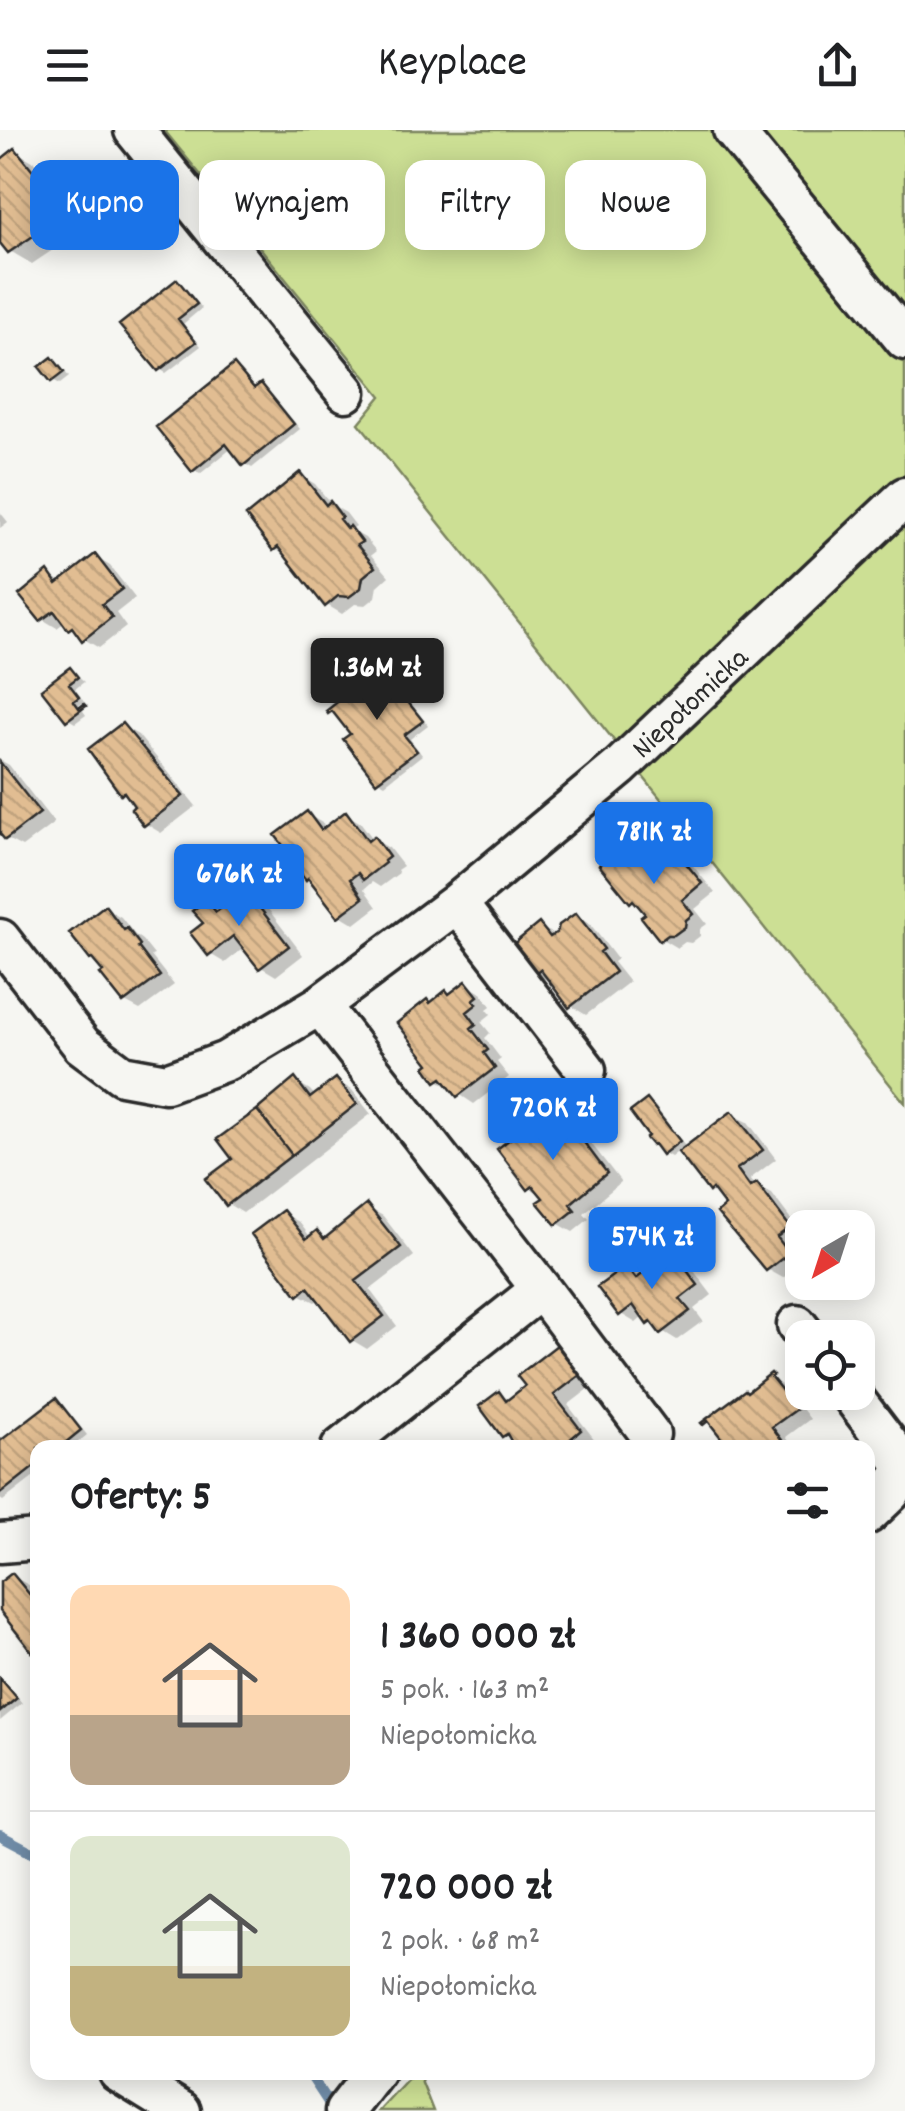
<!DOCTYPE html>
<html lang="pl">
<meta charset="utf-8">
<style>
:root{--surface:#fff;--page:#f2f2f2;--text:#202124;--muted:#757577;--line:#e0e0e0;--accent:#1a73e8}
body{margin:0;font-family:Dekko,sans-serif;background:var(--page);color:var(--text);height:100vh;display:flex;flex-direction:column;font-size:38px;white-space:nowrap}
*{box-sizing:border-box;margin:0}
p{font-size:32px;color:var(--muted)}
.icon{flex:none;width:55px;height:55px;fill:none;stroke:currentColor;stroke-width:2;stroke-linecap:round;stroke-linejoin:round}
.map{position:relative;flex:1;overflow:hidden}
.panel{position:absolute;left:30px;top:1310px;width:845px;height:640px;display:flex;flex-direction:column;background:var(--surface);border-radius:20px;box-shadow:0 5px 25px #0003}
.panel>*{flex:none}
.banner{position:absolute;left:30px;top:30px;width:845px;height:90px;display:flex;gap:20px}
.needle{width:65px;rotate:219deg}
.controls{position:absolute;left:785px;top:1080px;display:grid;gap:20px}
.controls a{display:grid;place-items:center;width:90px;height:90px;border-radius:20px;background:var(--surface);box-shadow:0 5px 25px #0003;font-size:50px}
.price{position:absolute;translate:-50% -85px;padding:0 22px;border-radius:10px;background:var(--accent);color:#fff;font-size:32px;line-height:65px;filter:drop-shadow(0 2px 5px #0008)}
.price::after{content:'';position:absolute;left:50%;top:60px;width:30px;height:22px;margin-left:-15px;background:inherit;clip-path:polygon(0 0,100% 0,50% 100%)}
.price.current{background:#222;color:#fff}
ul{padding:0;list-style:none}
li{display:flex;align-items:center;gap:30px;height:250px;padding:0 40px}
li+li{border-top:2px solid var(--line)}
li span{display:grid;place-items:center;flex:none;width:280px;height:200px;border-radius:20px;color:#555}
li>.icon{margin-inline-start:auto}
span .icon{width:120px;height:120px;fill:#fffc;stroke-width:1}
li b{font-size:42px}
h2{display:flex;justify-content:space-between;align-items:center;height:120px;padding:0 40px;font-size:42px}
.chip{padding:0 35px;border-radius:20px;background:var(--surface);box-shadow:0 5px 25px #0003;font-size:35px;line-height:90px}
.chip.current{background:var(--accent);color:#fff}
header{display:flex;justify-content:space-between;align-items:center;height:130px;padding:0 40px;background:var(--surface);font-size:45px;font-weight:600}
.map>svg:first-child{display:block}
.green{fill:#ccdf94;stroke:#7c8560;stroke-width:2.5}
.shadow{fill:#0003}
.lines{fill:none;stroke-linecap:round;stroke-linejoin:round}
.stream{stroke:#708ca7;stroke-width:10}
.building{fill:url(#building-back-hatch);stroke:#2b2b2b;stroke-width:2.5}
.minor-casing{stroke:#2b2b2b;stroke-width:45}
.minor{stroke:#f6f6f2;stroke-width:38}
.labels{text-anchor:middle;stroke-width:8;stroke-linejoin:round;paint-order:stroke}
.street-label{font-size:30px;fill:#2b2b2b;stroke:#f6f6f2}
</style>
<header><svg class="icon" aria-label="menu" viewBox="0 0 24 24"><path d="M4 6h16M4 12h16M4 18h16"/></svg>Keyplace<svg class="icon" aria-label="share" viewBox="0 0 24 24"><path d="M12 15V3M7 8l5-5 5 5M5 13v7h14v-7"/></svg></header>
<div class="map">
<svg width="905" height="1981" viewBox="0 0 905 1981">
<defs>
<pattern id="building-back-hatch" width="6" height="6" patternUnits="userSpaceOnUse" patternTransform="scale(2.5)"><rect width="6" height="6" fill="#e1bd92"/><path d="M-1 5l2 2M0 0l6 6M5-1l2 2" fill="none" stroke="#c1a37e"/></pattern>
</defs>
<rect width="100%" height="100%" fill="#f6f6f2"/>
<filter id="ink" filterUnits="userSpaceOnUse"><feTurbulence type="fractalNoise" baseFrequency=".01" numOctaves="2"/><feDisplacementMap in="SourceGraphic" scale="20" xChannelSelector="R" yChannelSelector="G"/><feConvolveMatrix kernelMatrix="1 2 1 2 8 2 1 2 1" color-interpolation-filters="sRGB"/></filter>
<g filter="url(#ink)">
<path class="green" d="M164,0h741v973l-546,-680 22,-27z
M414,1943h4l15,38h-54z"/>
<path class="shadow" d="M15,21l23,13 40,48 -2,16 -12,10 2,3 -34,23 -22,-13 -10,-12v-76z
M177,152l7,4 18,22 -19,16 18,22 -35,27 -7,-4z
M52,230l7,4 10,13 -9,7 -7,-4z
M235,237l7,4 14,18 5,-3 7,4 32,39 -48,39 -7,-4 -13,-16 -32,26 -7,-4z
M300,345l15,9 17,21 14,8 10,13 -3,2 3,5 9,5 11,13 -5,4 18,21 -11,10 -2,11 -10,8 -11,-1 -13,10 -15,-9 -39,-48 -13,-8z
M0,382l8,10 -8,6z
M95,427l15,9 25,32 -19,15 10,14 -27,21 -15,-9 -19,-17 -8,6 -15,-9 6,-45 14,9z
M378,537l7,4 43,54 -18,14 12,16 -37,29 -7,-4 -25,-46 10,-49z
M70,540l14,12 -9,7 9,13 -5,3 7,10 -11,8 -7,-4 -23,-30z
M122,596l16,9 58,71 -35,27 -15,-9 -8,-18 -5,-7 -11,-6z
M0,630l9,5 45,58 -32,24 -15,-8 -7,-10z
M307,684l15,9 5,6 19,-15 15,9 12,16 16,9 14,18 -6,4 2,3 -19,14 -8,-5 -8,7 13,18 -22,17 -15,-9 -26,-33 -6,-4z
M632,712l16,9 12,15 15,-13 15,9 25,31 -20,16 12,15 -7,5v7l-9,7 -6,-1 -8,6 -15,-9 -14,-24 -6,-8 -11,-6z
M246,763l16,8 41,54 -27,21 -15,-9 -16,-20 -20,16 -15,-9 -4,-51 15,9z
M105,778l16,9 14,18 7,5 12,15 -3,1 23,29 -34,25 -15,-8 -21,-28z
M576,786l15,9 26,34 -4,3 16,20 -43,33 -15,-9 -21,-24 -15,-9 4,-47 17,10z
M466,854l15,9 10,13 -4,3 4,5 -10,8 9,11 -5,5 16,21 -4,3 12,15 -35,27 -36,-24 -5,-15 -2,-60 20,-9z
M295,951l15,9 6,7 21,-16 15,9 19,24 -128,99 -15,-9 8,-45z
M648,972l7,4 32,43 45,-35 16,8 28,37 -26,20 6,7 16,8 30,40v3l-12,10 12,16 -19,15 -16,-9 -47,-74 -10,-5 -30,-40 -9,7 -7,-4z
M553,979l15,9 9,11 6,4 38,49 -37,31 5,6 -16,13 -16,-9 -10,-25 -17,-10z
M367,1077l16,9 31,40 -44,34 27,36 -30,23 -15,-9 -32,-42 -5,4 -16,-8 -16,-81 16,9 12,16 6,-5 11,6z
M673,1124l15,9 24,32 -18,14 9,12 -26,19 -28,-17 -5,-7 -8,7 -15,-9 5,-45 15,9z
M557,1218l15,9 22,28 -26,20 27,35 -10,8h-66l-3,-7 -12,-6 -5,-41 11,6 18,-13z
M769,1248l16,9 25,32 -24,18 8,11h-63l17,-54z
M56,1271l7,4 24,30 -16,13h-33v26l-35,27 -3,-2v-54z
M12,1446l26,14v62l-38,-46v-20z
M0,1546l22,27 -22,18z"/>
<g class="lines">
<path class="stream" d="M0,1705l38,20
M308,1942l25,38"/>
</g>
<path class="building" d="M15,18l37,46 2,-1 3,3 -3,19 -11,10 2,3 -37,25 -8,-10v-83z
M177,149l20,25 -19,15 18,23 -38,29 -39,-46z
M52,227l12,15 -13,10 -12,-15z
M234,234l20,24 7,-5 33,41 -51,42 -17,-22 -34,28 -36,-45z
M300,342l26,33 4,-4 12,16 -3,2 8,10 3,-3 12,16 -5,3 18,22 -12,10 -2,11 -12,9 -11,-1 -13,11 -47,-60 -5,4 -27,-35z
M95,424l27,35 -20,15 10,13 -30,24 -10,-14 -4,3 -14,-19 -14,10 -21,-26 29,-24 9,13z
M378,534l45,57 -19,14 13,16 -41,31 -33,-43 7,-5 -18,-23 -4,3 -2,-3 34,-27 -3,-4z
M70,537l8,10 -9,7 10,13 -5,4 5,7 5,-4 2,2 -20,15 -25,-32z
M122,593l61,73 -39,30 -13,-17 3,-3 -10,-14 -3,3 -33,-46z
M0,632l40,51 -35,27 -5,-6z
M307,681l14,19 25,-19 22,30 6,-5 15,21 -5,4 1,2 -22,17 -5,-7 -8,6 13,19 -25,19 -30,-39 -2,2 -10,-13 2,-2 -23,-30z
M632,709l23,27 20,-16 27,33 -20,17 11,14 -7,6 -1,7 -11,8h-6l-8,6 -19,-24 4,-3 -12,-14 -3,3 -31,-38z
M246,760l43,56 -30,23 -26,-33 -25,20 -18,-23 13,-10 -11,-12 14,-11 10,12z
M105,775l19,25 3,-2 13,17 -2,2 22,29 -37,27 -23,-29 3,-2 -11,-13 -2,1 -21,-27z
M576,783l28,36 -4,3 15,20 -46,36 -29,-39 -7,6 -22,-29 28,-23 11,14 7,-5 2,-7z
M466,851l12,15 -5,4 4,4 -10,8 9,12 -5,4 17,22 -4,3 11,15 -38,29 -15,-19 -6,4 -11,-15 4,-3 -32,-41 30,-24 3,4 16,-13 3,4z
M295,948l15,20 26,-20 21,26 -65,51 -35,-45z
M647,969l33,42 -18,14 -8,-11 -2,1 -6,-7 2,-2 -18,-24z
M553,976l12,17 3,-2 39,52 -37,31 5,6 -19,15 -19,-23 6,-4 -10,-12 -5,4 -31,-41z
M257,980l35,45 -66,51 -21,-27 27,-20 -15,-20z
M732,981l31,39 -26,19 13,18 7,-4 33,44 -13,10 12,16 -23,18 -49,-58 8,-7 -13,-17 -3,3 -31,-40z
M367,1074l34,43 -45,34 28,35 -34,26 -42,-55 -10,9 -47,-62 32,-24 23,29 11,-9 7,9z
M672,1121l26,34 -18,14 10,12 -30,23 -9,-12 -4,3 -14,-20 -14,11 -22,-29 29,-21 10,13z
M557,1215l23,30 -26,20 27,35 -21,18h-45l-8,-14 -5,3 -23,-31 20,-15 7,10 19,-15 -8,-10z
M771,1243l2,2 -2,2 26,32 -25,18 16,21h-59l-21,-27 -5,4 -2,-2 44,-33 2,2z
M56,1268l25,32 -22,18h-21v16l-38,30v-53z
M12,1443l23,28 3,-2v49l-6,4 -32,-41v-29z
M0,1548l17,20 -17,14z"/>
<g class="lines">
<defs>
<path id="minor" d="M134,0l212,262
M733,0l172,210
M457,773l129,167
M0,809l82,106 40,30 44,8 60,-22 94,-56 137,-102 163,-136 285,-270
M320,875l221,284 109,145
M797,1195l10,13
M849,1262l51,67 3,10 -12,23 -23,22
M341,1318l200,-159
M0,1413l38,-3
M118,1942l63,39
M345,1981l30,-39"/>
</defs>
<use href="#minor" class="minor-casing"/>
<use href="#minor" class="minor"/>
</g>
</g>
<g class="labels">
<g class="street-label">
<text transform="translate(689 572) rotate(-43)" y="10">Niepołomicka</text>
</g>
</g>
</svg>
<div class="controls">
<a><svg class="needle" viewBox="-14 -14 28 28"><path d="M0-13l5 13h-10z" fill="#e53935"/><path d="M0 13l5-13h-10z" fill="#757577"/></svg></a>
<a><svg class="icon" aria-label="locate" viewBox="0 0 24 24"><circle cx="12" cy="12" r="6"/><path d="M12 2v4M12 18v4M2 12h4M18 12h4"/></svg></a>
</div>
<b class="price current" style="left:377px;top:593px">1.36M zł</b>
<b class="price" style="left:654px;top:757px">781K zł</b>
<b class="price" style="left:239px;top:799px">676K zł</b>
<b class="price" style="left:553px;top:1033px">720K zł</b>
<b class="price" style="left:652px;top:1162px">574K zł</b>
<div class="banner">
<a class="chip current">Kupno</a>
<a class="chip">Wynajem</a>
<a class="chip">Filtry</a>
<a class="chip">Nowe</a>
</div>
<section class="panel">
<h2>Oferty: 5<svg class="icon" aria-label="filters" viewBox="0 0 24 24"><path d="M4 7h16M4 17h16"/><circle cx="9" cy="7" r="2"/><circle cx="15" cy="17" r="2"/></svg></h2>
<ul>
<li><span style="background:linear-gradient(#ffd9b3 65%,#b9a48a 0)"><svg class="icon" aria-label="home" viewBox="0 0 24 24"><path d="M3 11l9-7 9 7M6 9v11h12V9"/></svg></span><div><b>1 360 000 zł</b><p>5 pok. · 163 m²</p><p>Niepołomicka</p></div></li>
<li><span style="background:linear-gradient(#dfe7d0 65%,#c2b280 0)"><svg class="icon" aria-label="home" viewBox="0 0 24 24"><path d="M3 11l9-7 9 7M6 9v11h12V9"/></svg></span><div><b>720 000 zł</b><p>2 pok. · 68 m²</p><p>Niepołomicka</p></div></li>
</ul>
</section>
</div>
